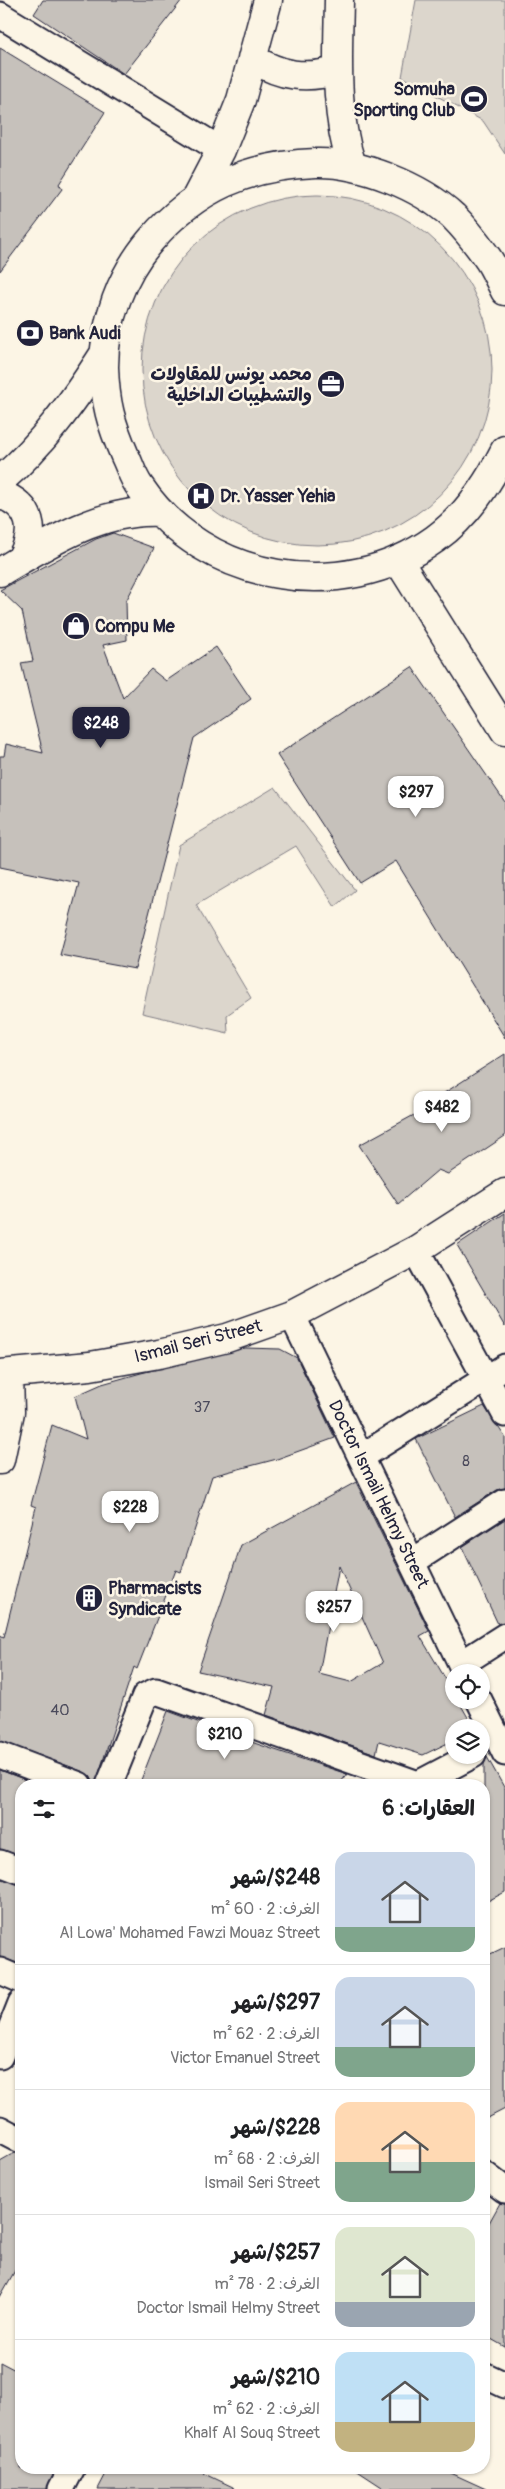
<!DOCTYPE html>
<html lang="ar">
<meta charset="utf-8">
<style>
:root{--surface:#fff;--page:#f6f6f6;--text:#202124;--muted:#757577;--line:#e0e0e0;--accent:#22223b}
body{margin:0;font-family:Pangolin,"Playpen Sans Arabic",sans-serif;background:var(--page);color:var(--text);direction:rtl;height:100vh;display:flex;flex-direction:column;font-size:19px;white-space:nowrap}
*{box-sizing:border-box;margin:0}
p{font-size:16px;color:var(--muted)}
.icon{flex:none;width:28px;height:28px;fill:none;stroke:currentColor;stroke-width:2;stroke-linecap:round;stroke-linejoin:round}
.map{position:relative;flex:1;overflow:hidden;direction:ltr}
.panel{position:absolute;left:15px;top:1779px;width:475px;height:695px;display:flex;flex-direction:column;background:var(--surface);border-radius:20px;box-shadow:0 1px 4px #0004;direction:rtl}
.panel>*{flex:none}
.fabs{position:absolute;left:445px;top:1664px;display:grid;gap:10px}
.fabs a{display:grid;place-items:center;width:45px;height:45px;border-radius:50%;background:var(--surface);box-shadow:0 1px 4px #0004;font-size:25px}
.price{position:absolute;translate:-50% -42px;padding:0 11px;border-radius:10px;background:#fff;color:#222;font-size:16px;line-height:32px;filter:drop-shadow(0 1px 2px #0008)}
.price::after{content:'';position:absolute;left:50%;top:30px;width:15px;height:11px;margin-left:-8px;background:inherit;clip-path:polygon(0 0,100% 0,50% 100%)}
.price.current{background:var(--accent);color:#fff}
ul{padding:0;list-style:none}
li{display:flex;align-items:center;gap:15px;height:125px;padding:0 15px}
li+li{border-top:1px solid var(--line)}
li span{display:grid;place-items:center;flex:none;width:140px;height:100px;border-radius:15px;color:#555}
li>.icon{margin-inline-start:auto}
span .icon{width:60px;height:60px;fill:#fffc;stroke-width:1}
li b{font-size:21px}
h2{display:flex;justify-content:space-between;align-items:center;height:60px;padding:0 15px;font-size:21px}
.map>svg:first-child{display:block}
.green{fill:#dcd6cc;stroke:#7f7c84}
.building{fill:#c6c1bb;stroke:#22223b;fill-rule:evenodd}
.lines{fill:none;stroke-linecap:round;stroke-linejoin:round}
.minor-casing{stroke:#22223b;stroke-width:29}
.tertiary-casing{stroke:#22223b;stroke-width:31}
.secondary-casing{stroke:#22223b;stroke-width:31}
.primary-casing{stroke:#22223b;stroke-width:31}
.minor{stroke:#fcf5e5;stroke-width:25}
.tertiary{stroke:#fcf5e5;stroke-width:28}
.secondary{stroke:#fcf5e5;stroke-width:28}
.primary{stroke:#fcf5e5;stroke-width:28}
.labels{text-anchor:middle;stroke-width:5;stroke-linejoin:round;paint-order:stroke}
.number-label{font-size:15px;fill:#4b4a5b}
.poi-label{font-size:18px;font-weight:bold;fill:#22223b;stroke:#fcf5e5;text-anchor:start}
.street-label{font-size:18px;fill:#22223b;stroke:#fcf5e5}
</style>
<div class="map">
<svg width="505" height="2489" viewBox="0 0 505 2489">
<rect width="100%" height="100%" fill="#fcf5e5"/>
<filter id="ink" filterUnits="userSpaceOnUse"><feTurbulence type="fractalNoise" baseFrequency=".02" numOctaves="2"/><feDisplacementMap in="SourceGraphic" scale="10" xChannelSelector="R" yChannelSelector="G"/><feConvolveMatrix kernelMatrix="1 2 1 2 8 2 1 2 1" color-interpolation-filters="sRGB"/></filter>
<g filter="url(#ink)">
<path class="green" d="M416,0h89v154l-22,-33 -81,-44z
M142 370a175 175 0 1 1 350 0a175 175 0 1 1-350 0Z
M275,787l80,103 -20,17 -39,-61 -100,59 55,93 -24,17 1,18 -86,-20 37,-168z"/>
<path class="building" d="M43,0h139l-58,74 -90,-60z
M0,48l105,64 -46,72 3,5 -62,82z
M113,533l41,15 -28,53 1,39 -24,5 20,53 28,-29 15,12 50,-34 35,52 -57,39 -59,231 -75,-14 19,-72 -79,-16v-111h4l2,-12 37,9 -22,-90 12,-2 -11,-50 -22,-21 96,-51z
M412,667l93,135v236l-109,-177 -36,22 -83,-128z
M505,1054v82l-57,38 -10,-4 -40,34 -39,-59 66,-36 -1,-3z
M505,1213v114l-48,-82z
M245,1348l35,1 17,9 38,80 -58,21 -65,17 -31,96 -5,-2 -39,99 -3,-2 -39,118 -5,-9 -6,-4 -84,-31v-106l4,2 32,-130 -5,-2 21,-80 34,14 -11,-43 27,-12 39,-11z
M484,1406l21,31v51l-8,2 -42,27 -39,-78z
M356,1482l73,149 -9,5 34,57v7h4l16,28h-20v12l-31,15 -44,-14 -3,13 -110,-39 8,-28 -76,-16 43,-126zM339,1566l44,97 -32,19 -32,-8z
M505,1519v103l-7,2 -36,-77z
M168,1711l89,33 90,30 -8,11h-200z
M487,1757l18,32v103l-21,11v-139z
M0,1770l39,15h-18v71l-21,-7z
M0,1878l21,7 -1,79 -20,-7z
M505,1947v162l-21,11v-163z
M14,2153l7,1v106l-21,37v-136z
M500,2203l5,1v143l-21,-12v-103z
M0,2362l21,11v95h35l-9,21h-47z
M109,2468h84l44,21h-139z
M353,2468h87l46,21h-101z"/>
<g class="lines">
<defs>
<path id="minor" d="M0,15l221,135
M416,1250l89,164
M292,1315l173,357
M361,1457l144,-90
M412,1562l93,-60
M461,1664l44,-28
M479,1700l26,53
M0,1755l79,30
M109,1785l36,-89 11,-5 262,93
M416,1785l57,-30
M0,1863l21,8
M0,1971l21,9
M0,2056l21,-53
M0,2129l21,11
M484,2174l21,16
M484,2375l21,10
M61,2489l11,-21"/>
<path id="tertiary" d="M0,1374l90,-8 69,-12 68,-16 65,-23 124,-65 89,-57
M0,1460l10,-48 -1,-38"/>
<path id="secondary" d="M398,560l107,171"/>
<path id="primary" d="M339,0c-1,56 -5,112 13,166
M252,58c28,18 54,22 86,12
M196,198l25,-48 20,-50 27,-100
M505,291c-6,-11 -11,-25 -19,-35 -10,-14 -21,-28 -33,-40 -33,-30 -92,-54 -137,-53 -67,2 -121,25 -165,77 -30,35 -47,82 -47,127 1,36 7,57 21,89 5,10 8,22 15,31 64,95 202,119 295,52 32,-23 53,-55 70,-89
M0,481c43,-37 73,-79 104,-127
M0,494c32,12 37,36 21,65
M0,572c48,-29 101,-63 159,-60"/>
</defs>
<use href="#minor" class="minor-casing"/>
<use href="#tertiary" class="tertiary-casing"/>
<use href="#secondary" class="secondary-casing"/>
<use href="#primary" class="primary-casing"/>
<use href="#minor" class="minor"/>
<use href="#tertiary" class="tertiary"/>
<use href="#secondary" class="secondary"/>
<use href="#primary" class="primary"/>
</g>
</g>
<defs>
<symbol id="stadium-disc" viewBox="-11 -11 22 22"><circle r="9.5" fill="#22223b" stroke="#fcf5e5"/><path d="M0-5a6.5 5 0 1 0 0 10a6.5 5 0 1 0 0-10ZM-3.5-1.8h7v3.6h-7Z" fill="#fff"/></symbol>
<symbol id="bank-disc" viewBox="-11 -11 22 22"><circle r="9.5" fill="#22223b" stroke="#fcf5e5"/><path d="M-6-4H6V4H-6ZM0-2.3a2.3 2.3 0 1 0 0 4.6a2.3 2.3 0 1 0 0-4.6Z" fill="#fff"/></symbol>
<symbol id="office-disc" viewBox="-11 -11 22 22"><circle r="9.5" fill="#22223b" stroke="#fcf5e5"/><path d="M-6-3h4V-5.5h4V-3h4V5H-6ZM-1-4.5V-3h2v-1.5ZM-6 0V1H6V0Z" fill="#fff"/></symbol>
<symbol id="hospital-disc" viewBox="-11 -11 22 22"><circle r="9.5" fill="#22223b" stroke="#fcf5e5"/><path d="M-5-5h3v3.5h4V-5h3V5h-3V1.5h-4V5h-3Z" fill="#fff"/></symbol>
<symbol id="shop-disc" viewBox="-11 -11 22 22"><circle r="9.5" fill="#22223b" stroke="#fcf5e5"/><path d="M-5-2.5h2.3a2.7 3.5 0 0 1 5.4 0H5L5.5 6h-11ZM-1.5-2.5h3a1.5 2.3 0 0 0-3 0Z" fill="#fff"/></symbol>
<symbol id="building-disc" viewBox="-11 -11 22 22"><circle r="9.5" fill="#22223b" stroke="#fcf5e5"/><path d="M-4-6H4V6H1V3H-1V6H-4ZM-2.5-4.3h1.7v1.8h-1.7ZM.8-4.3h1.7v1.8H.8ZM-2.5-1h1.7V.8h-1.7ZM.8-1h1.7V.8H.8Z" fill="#fff"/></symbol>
</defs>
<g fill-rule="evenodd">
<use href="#stadium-disc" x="458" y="83" width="32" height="32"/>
<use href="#bank-disc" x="14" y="317" width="32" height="32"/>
<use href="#office-disc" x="315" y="368" width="32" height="32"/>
<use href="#hospital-disc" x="185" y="480" width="32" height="32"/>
<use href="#shop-disc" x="60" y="610" width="32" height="32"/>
<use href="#building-disc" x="73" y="1582" width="32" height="32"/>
</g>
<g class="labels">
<g class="number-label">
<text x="202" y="1412">37</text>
<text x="466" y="1466">8</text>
<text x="60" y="1715">40</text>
</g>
<g class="poi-label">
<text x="455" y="95" text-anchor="end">Somuha<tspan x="455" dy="21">Sporting Club</tspan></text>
<text x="49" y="339">Bank Audi</text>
<text x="312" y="380" text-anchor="end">محمد يونس للمقاولات<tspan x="312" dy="21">والتشطيبات الداخلية</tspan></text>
<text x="220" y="502">Dr. Yasser Yehia</text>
<text x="95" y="632">Compu Me</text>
<text x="108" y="1594">Pharmacists<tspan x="108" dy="21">Syndicate</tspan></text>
</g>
<g class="street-label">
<text transform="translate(198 1341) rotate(-14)" y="6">Ismail Seri Street</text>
<text transform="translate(379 1494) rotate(64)" y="6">Doctor Ismail Helmy Street</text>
</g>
</g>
</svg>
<div class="fabs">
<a><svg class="icon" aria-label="locate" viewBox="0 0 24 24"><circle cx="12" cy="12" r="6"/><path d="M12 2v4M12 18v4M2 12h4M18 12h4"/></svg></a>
<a><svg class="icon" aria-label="layers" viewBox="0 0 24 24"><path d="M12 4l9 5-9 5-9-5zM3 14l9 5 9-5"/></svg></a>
</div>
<b class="price current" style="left:101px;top:749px">$248</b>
<b class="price" style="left:416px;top:818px">$297</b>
<b class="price" style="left:442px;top:1133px">$482</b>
<b class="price" style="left:130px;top:1533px">$228</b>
<b class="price" style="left:334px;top:1633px">$257</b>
<b class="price" style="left:225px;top:1760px">$210</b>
<section class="panel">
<h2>العقارات: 6<svg class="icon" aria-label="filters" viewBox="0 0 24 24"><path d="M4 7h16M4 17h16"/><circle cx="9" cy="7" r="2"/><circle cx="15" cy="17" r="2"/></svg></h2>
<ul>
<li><span style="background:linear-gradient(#c9d6e8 75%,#7fa58c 0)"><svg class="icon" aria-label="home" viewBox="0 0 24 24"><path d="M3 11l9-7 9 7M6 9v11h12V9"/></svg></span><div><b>$248/شهر</b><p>الغرف: 2 · 60 m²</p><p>Al Lowa' Mohamed Fawzi Mouaz Street</p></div></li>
<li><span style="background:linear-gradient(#c9d6e8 70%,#7fa58c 0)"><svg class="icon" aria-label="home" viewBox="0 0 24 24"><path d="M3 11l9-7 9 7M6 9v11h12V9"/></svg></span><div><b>$297/شهر</b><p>الغرف: 2 · 62 m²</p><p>Victor Emanuel Street</p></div></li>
<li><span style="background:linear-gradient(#ffd9b3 60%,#7fa58c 0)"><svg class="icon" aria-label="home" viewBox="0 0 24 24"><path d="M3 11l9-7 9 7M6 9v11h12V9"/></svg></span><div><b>$228/شهر</b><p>الغرف: 2 · 68 m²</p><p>Ismail Seri Street</p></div></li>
<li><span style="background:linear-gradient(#dfe7d0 75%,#9aa5b1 0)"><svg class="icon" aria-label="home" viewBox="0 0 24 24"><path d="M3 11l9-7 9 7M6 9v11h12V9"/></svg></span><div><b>$257/شهر</b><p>الغرف: 2 · 78 m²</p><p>Doctor Ismail Helmy Street</p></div></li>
<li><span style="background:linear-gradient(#bfe0f5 70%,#c2b280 0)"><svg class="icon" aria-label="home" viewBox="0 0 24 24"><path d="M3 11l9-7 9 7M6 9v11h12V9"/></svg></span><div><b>$210/شهر</b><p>الغرف: 2 · 62 m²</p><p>Khalf Al Souq Street</p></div></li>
</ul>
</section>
</div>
